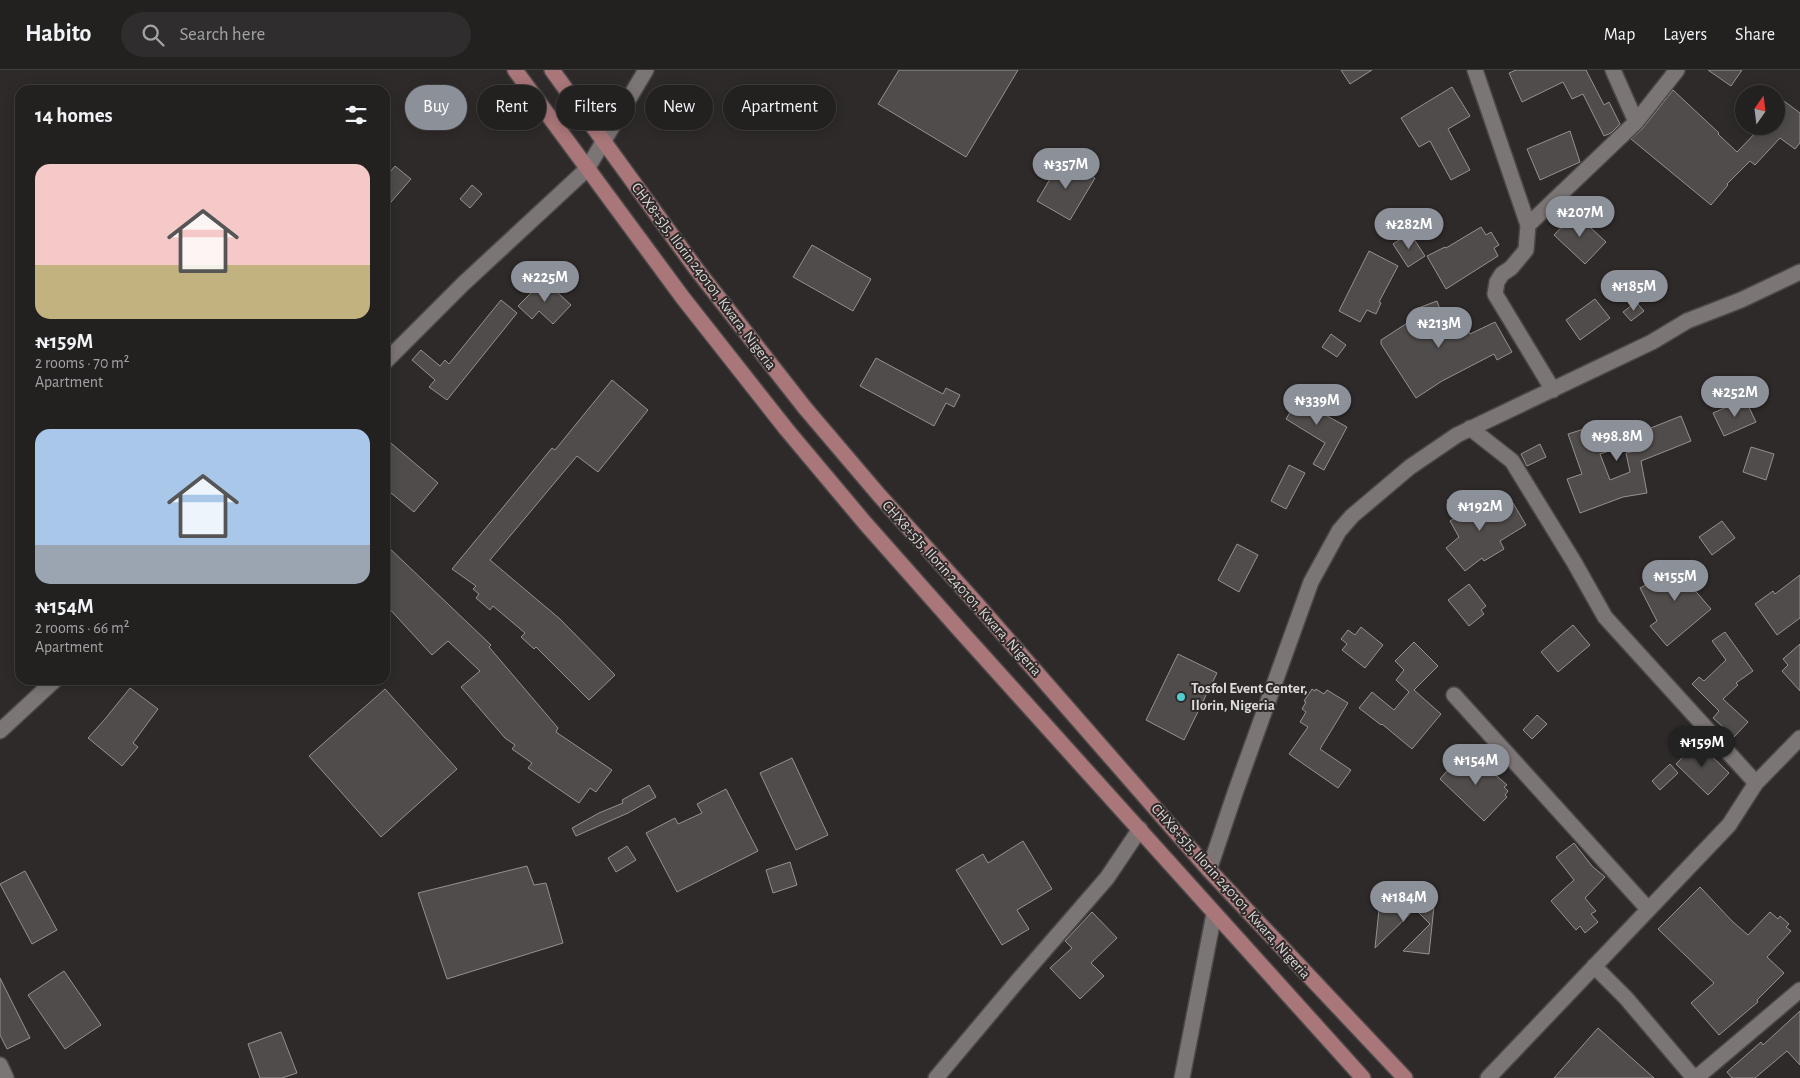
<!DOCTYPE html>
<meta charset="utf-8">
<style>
:root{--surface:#232020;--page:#2f2d2d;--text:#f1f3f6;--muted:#a3a3a5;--line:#403e3e;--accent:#8c9099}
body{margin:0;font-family:"Alegreya Sans",sans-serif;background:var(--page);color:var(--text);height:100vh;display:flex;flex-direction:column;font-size:19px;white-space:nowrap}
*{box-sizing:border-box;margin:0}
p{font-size:16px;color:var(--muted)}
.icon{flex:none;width:28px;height:28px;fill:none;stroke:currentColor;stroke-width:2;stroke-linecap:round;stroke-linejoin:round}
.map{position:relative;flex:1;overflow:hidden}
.details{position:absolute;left:15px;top:15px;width:375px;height:600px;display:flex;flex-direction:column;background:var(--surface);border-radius:15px;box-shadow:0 2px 12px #0003,0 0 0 1px var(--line)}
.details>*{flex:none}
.guide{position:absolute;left:405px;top:15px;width:475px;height:45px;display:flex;gap:10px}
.needle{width:32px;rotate:14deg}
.tools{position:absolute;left:1735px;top:15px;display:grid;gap:10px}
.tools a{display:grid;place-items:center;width:50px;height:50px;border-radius:50%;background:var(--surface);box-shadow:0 2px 12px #0003,0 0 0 1px var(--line);font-size:25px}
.price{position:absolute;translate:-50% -42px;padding:0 11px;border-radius:18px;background:var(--accent);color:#fff;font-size:16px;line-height:32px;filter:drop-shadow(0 1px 2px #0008)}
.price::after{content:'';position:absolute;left:50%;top:30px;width:15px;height:11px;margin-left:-8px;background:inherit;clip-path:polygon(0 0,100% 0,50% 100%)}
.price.selected{background:#222;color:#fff}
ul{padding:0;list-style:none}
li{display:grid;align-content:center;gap:10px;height:265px;padding:0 20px}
li span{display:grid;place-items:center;height:155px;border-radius:15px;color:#555}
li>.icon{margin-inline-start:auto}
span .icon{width:90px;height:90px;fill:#fffc;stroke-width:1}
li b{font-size:21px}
h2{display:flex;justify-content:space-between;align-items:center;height:60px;padding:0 20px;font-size:21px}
.chip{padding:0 18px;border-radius:22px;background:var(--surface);box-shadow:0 2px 12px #0003,0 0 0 1px var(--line);font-size:18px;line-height:45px}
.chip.selected{background:var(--accent);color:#fff}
header{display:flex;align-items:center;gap:30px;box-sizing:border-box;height:70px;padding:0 25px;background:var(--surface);border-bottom:1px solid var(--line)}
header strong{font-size:24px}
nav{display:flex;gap:28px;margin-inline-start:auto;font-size:18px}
.search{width:350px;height:45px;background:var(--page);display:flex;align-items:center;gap:12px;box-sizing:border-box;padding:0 18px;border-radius:28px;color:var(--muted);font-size:19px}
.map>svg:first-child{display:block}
.building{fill:#514c4c;stroke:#969191}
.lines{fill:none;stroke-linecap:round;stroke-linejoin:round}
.minor-casing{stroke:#4a4747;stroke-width:18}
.major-casing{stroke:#4a4747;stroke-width:18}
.minor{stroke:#7b7575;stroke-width:15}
.major{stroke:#a97679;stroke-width:15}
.poi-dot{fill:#52cdcf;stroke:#2f2a2a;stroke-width:2}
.labels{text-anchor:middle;stroke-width:4;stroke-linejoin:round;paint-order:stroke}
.street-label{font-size:15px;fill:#dddada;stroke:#2f2a2a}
.poi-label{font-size:15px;font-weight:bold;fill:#dddada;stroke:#2f2a2a;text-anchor:start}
</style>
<header>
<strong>Habito</strong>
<div class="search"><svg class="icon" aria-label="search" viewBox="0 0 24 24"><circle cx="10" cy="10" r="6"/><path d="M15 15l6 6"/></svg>Search here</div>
<nav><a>Map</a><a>Layers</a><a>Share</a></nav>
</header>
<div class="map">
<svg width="1800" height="1008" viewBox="0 0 1800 1008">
<rect width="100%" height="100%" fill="#2f2a2a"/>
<path class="building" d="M899,0h119l-52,87 -88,-53z
M1341,0h31l-22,14z
M1516,0h70l18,35 5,-3 11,22 -9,9 -7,3 -21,-42 -11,5 -9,-17 -41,20 -13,-29z
M1708,0h34l-11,16z
M1452,17l18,29 -22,13 22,41 -19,10 -21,-39 -11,6 -18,-29z
M1673,20l46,43 -1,1 19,18 25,-26h14v-31l24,18v30l-5,6 -15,-11 -25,27 -5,-4 -23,23 1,1 -17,20 -80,-66 12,-11z
M1570,61l10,31 -40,18 -13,-31z
M1062,89l33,19 -25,42 -33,-19z
M395,96l16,13 -26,30v-31z
M472,115l10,9 -12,14 -10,-9z
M1575,143l31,29 -21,22 -31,-29z
M1481,157l5,8 5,-3 8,13 -5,3 4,8 -52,33 -19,-33 18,-9 1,1z
M1410,163l15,23 -17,11 -15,-23z
M812,175l59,34 -18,32 -60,-34z
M1369,181l29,15 -19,36 2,1 -5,11 -9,-4 -7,12 -21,-11z
M544,210l27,25 -18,19 -14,-13 -7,8 -14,-13z
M1595,229l15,19 -30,22 -14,-20z
M501,230l16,13 -70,87 -18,-13 6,-7 -23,-20 9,-10 19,16 5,-6 4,4z
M1437,231l14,38 17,-9 2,4 25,-12 17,30 -15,8 -3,-6 -52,27 -26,17 -35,-54v-4l34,-22 -2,-8z
M1636,232l8,9 -13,10 -8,-9z
M1331,264l15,11 -9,12 -15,-10z
M876,288l67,36 3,-6 14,7 -6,12 -8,-4 -12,23 -74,-40z
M612,310l36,30 -50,62 -21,-16 -87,104 70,59 55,56 -26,25 -53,-53 -2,2 -13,-12 4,-4 -32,-27 -3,4 -14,-12 3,-4 -6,-5 3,-3 -24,-17 100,-121 3,2z
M1303,321l22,13 -5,8 27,15 -23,43 -11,-6 12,-21 -39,-24z
M1745,329l11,23 -32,14 -11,-23z
M1681,346l10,25 -50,20 6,32 -24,4 -43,16 -13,-34 15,-5 -14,-40 42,-13 8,27 -18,6 10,26 20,-8 -4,-19 19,-4 -7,-16z
M385,368l53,45 -24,29 -29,-24z
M1540,374l6,13 -19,9 -6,-12z
M1751,377l23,7 -8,26 -23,-8z
M1289,395l16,8 -19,36 -15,-8z
M1462,422l18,32 33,-21 13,22 -26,16 4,8 -20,12 -2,-3 -17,13 -19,-23 13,-11 -9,-16 7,-4 -10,-17z
M1722,451l13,17 -23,17 -13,-18z
M385,474l106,101 -2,2 69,81 -2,4 56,38 -16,22 -6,-4 -11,15 -51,-35 4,-5 -20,-14 3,-4 -10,-7 -44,-51 19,-16 -32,-30 -16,14 -47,-51z
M1237,474l21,11 -19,37 -21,-12z
M1692,490l11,22 -11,5 19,22 -44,37 -17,-20 7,-5 -17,-33z
M1800,505v43l-23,17 -22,-31 18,-13 2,3z
M1469,514l17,22 -5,4 3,4 -15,12 -21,-26z
M1573,555l17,20 -32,27 -17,-20z
M1361,557l22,18 -18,23 -23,-18 5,-6 -6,-5 7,-9 7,5z
M1725,562l28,39 -17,12 2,2 -15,14 25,23 -14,15 -21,-19 6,-7 -27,-27 7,-7 5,4 22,-21 -14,-19z
M1414,572l24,24 -24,24 27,24 -29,35 -30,-25 -1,1 -22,-17 13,-16 22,18 15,-18 -13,-12 8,-10 -9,-9z
M1800,574v47l-18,-20 6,-6 -5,-6z
M1178,584l39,19 -33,67 -38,-20z
M130,618l28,21 -25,34 5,4 -16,19 -34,-28 17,-19z
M385,619l72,80 -76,68 -72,-81z
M1312,619l3,2 1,-2 8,5 3,-4 21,13 -28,46 31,21 -13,18 -49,-34 19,-27 -8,-5 6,-10 -4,-3 4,-7 -2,-1z
M1537,645l10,9 -15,15 -9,-9z
M1697,672l32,31 -21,22 -32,-31z
M1472,684l35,31 -3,2 4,4 -3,4 2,2 -23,24 -44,-42 19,-22 6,5z
M792,688l36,77 -32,15 -36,-77z
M1670,694l8,9 -18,17 -8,-9z
M649,715l7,12 -28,16 -52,23 -4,-8 27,-15 24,-10 -1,-3z
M726,719l32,62 -81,41 -31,-59 29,-15 3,6 24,-11 -5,-9z
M1023,771l29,48 -35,21 12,19 -27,16 -46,-75 27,-16 5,9z
M1574,773l18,23 13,11 -20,21 11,13 -5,3 7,8 -13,11 -5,-7 -4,4 -25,-29 23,-21 -18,-23z
M627,776l9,14 -20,12 -8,-14z
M790,792l7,23 -24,8 -7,-23z
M527,796l7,19 12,-2 17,60 -116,36 -29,-86z
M25,801l32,59 -25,14 -32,-60z
M1700,817l32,34 16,14 22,-23 8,7 2,-3 9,8 -3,3 5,4 -24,26 17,16 -27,27 1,2 -39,33 -28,-32 23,-20 -56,-54z
M1380,830l54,6 -5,48 -26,-3 27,-27 -15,-15 -40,39z
M1092,842l25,26 -26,25 13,13 -24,23 -30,-31 22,-20 -7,-7z
M64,901l37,54 -36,24 -37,-54z
M0,908l30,60 -23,11 -7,-14z
M1800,941v54l-13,-14 -32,27h-23l-5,-6 34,-30 2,3z
M1598,958l56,50h-100z
M281,962l16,41 -15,5h-22l-12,-34z"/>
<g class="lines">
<defs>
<path id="minor" d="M1475,0l53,155 -2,25 -15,18 -9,6 -5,8 -2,12 58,96
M1613,0l23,52
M1528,155l108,-103 41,-52
M385,292l78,-78 124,-115 59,-99
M1470,358l42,33 62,101 31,55 151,166
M1454,625l194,214
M0,661l55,-51
M1209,800l27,-80 75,-208 28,-51 13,-15 58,-49 47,-32 195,-93 35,-21 54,-21 59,-28
M1594,896l32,32 68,80
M0,995l6,13
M936,1008l79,-94 92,-106 33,-49
M1182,1008l32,-164
M1488,1008l241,-253 27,-42 44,-45
M1696,1008l104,-88"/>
<path id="major" d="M515,0l168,228 104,132 78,93 92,104 406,451
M552,0l145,200 108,138 74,87 97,108 233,267 196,208"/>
</defs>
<use href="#minor" class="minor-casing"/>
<use href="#major" class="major-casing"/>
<use href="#minor" class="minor"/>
<use href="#major" class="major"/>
</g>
<circle class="poi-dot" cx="1181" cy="627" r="5"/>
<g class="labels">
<g class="street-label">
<text transform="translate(704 206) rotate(53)" y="5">CHX8+5J5, Ilorin 240101, Kwara, Nigeria</text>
<text transform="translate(962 518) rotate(48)" y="5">CHX8+5J5, Ilorin 240101, Kwara, Nigeria</text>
<text transform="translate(1231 821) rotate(48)" y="5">CHX8+5J5, Ilorin 240101, Kwara, Nigeria</text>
</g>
<g class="poi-label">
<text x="1191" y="623">Tosfol Event Center,<tspan x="1191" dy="17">Ilorin, Nigeria</tspan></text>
</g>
</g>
</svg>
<div class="tools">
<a><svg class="needle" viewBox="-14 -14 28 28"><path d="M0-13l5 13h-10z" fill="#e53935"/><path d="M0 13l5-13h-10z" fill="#a3a3a5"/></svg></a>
</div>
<b class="price" style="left:1066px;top:120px">₦357M</b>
<b class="price" style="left:1580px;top:168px">₦207M</b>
<b class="price" style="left:1409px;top:180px">₦282M</b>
<b class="price" style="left:545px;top:233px">₦225M</b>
<b class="price" style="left:1634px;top:242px">₦185M</b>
<b class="price" style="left:1439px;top:279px">₦213M</b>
<b class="price" style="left:1735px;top:348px">₦252M</b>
<b class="price" style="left:1317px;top:356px">₦339M</b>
<b class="price" style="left:1617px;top:392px">₦98.8M</b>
<b class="price" style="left:1480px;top:462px">₦192M</b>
<b class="price" style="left:1675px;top:532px">₦155M</b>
<b class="price selected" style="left:1702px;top:698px">₦159M</b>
<b class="price" style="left:1476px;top:716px">₦154M</b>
<b class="price" style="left:1404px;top:853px">₦184M</b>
<div class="guide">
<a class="chip selected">Buy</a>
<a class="chip">Rent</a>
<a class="chip">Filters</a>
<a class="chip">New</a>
<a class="chip">Apartment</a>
</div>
<section class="details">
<h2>14 homes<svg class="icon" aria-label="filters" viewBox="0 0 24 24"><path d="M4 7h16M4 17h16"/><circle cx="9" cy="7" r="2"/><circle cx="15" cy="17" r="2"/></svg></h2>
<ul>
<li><span style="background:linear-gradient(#f6c9c9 65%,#c2b280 0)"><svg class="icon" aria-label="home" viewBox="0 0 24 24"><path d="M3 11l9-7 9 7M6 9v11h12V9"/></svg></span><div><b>₦159M</b><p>2 rooms · 70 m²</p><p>Apartment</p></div></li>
<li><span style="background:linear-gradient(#a9c7e8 75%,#9aa5b1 0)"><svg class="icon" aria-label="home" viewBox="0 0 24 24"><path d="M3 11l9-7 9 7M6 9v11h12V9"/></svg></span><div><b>₦154M</b><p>2 rooms · 66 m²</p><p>Apartment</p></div></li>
</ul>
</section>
</div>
